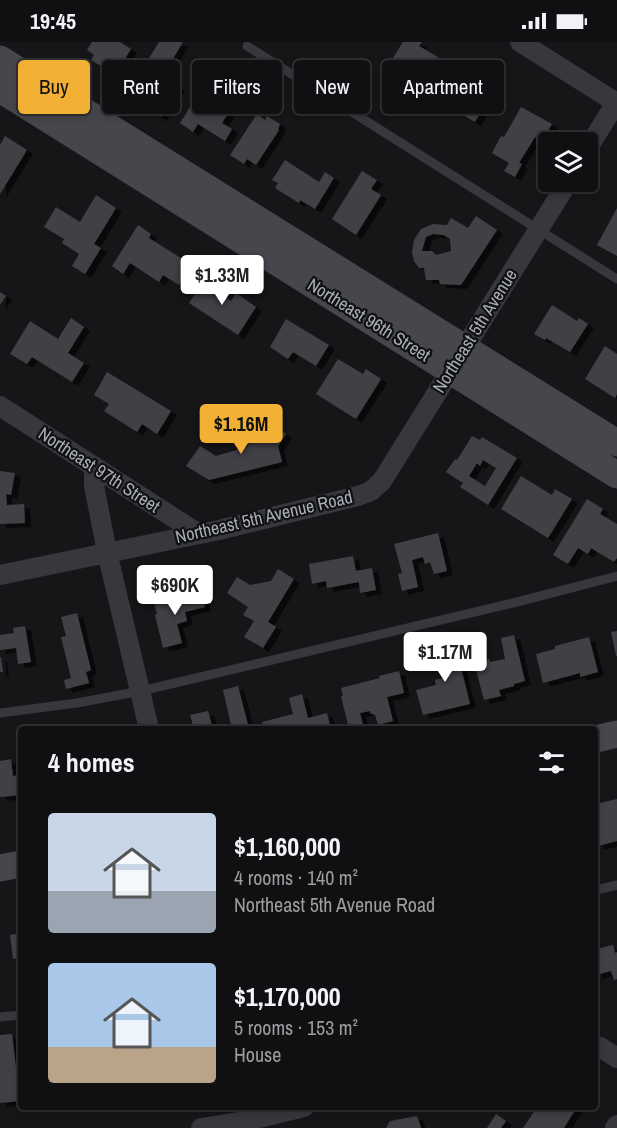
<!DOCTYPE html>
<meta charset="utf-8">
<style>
:root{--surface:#101012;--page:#19191b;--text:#f1f3f6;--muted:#9c9d9f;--line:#303032;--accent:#f2b134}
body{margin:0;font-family:"Archivo Narrow",sans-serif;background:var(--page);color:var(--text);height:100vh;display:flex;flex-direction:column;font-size:22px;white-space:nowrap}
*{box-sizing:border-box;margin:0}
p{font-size:20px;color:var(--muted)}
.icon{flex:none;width:33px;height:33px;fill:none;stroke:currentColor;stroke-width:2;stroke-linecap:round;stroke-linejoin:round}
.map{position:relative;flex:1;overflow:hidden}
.details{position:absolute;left:18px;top:684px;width:580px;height:384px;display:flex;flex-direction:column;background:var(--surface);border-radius:6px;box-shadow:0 3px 9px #0003,0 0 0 2px var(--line)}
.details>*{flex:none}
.banner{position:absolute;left:18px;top:18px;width:582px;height:54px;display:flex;gap:12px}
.fabs{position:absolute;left:538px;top:90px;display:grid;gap:12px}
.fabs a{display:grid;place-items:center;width:60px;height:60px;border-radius:6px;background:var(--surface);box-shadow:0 3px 9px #0003,0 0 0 2px var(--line);font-size:30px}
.price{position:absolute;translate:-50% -51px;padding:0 14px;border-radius:6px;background:#fff;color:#222;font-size:20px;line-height:39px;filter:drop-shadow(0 2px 3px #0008)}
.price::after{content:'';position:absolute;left:50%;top:36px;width:18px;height:14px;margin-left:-9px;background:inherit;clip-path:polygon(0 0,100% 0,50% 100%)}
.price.current{background:var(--accent);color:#111}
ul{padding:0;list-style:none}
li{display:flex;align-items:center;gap:18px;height:150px;padding:0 30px}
li span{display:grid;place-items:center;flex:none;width:168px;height:120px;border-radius:6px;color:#555}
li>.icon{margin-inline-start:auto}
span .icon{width:72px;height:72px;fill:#fffc;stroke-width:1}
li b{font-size:26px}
h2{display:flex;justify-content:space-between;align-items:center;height:72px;padding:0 30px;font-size:26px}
.chip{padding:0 21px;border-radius:6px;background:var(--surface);box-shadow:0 3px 9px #0003,0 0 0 2px var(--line);font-size:21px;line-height:54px}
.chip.current{background:var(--accent);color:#111}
.status{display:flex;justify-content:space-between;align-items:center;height:42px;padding:0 30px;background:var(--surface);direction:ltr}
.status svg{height:16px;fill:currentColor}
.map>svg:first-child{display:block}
.building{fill:#404145;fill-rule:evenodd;filter:url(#shadow)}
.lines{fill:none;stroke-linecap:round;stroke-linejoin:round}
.lane{stroke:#37383d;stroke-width:9}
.street{stroke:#37383d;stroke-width:20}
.secondary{stroke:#45474d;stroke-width:27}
.labels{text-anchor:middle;stroke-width:4.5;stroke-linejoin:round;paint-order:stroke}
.street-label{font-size:18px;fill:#a8adb8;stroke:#111113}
</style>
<div class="status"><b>19:45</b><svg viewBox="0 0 49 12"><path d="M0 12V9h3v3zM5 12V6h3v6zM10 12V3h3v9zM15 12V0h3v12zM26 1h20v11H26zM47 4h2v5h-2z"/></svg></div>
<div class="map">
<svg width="617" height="1086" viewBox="0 0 617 1086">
<defs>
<filter id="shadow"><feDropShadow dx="6" dy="4" stdDeviation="0" flood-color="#0009"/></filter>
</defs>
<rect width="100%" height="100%" fill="#161618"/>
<path class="building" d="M92,0h28l11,7 -13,21 -6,-4 -3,5 -18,-11 3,-5 -7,-5z
M159,0h24l-21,35 17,10 -18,30 -35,-21z
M403,0h19l-3,4 22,13 -27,42 -11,-7 7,-12 -13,-8 6,-10 -10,-6z
M455,22l40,23 -20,35 -32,-19 2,-4 -8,-4z
M232,34l14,9 -24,38 10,6 -7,12 -27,-17 -5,8 -13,-9 24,-38 16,10z
M521,65l31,17 -10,17 -7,-4 -16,26 3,1 -7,13 -11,-6 5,-8 -17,-10 9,-17 3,1z
M257,72l8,6 2,-4 13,8 -2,5 1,1 -23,35 -9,-6 -3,5 -14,-9z
M5,94l22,14 -27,44v-49z
M285,118l34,22 6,-10 9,6 -19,31 -15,-9 -1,3 -24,-15 3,-5 -6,-3z
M362,129l15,9 -6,9 10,6 -25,40 -24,-16z
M96,153l20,13 -22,36 7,4 -16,26 -13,-8 7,-12 -17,-11 2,-4 -20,-12 12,-20 24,15z
M617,166v48l-20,-11z
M476,174l21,14 -36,55 -21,-1 -1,-4h-13l-2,-12h-5l-5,-7 -2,-8 2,-13 7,-11 12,-5 14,1 4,-7 17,10zM433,192l11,1 6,4 1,12 -15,4 -4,-4h-10l4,-14z
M138,183l13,9 -2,4 43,27 -13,20 -16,-10 -4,7 -29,-19 -7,11 -11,-8z
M207,233l19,12 -5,7 10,7 5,-8 20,14 -18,28 -49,-32z
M0,250l6,4 -6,9z
M552,263l25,16 2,-3 9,6 -18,28 -24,-14 -1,2 -11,-6z
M71,276l13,9 -16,26 16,10 -12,19 -40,-25 -5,7 -17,-10 20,-33 28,18z
M286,277l43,26 -13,21 -23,-14 -5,7 -18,-12z
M605,304l12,8v40l-2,4 -30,-19z
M338,317l25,15 3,-5 15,10 -25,40 -40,-25z
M107,330l64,39 -14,23 -15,-10 -5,8 -33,-21 5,-7 -15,-9z
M260,375l26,17 -8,12 4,16 -73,18 -23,-14 14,-20 16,10 31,-9z
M472,394l8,4 2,-3 35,21 -29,47 -28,-18 3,-4 -17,-11 9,-13 2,1zM483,418l13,8 -11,18 -16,-10 8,-13 3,3z
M0,429l15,2 -4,22 -5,-1 1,11 17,-1 1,19 -25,1z
M521,434l31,19 3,-6 17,10 -24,39 -47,-29z
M587,457l16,10 -3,5 17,10v34l-3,4 -23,-14 -3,6 -10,-6 -10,16 -15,-9z
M438,491l9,38 -13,3 -4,-12 -5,2 -2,-7 -11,3 6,27 -16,4 -4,-17 4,-1 -8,-29z
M353,514l3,15 16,-3 4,22 -16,3 -1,-11 -32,6 -1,-7 -14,3 -3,-20z
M278,527l16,10 -26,43 8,5 -13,21 -19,-11 10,-16 -11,-6 5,-8 -21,-14 10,-16 13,8 21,-4z
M201,549l4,16 -20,5 2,9 -10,3 5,19 -19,5 -8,-33 2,-1 -3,-12z
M77,571l14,57 -5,2 3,11 -23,6 -2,-9 7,-2 -10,-41 5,-1 -5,-19z
M25,584l6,36 -13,2 -2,-16 -16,2v-15l14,-2 -1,-5z
M617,589v25h-1l-5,-24z
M514,593l11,46 -11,3v2l-15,4 2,6 -17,4 -10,-37 15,-4 1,3 15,-3 -4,-21z
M589,595l9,35 -18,5v-4l-37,10 -7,-29 19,-5v-3z
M454,598l16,64 -47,11 -7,-25 20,-5 -1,-5 8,-2 -8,-33z
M0,615h1l2,15h-3z
M399,629l5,22 -17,4 6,24 -15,4 -3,-10 -5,-2v-2l-10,2 3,12 -14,4 -8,-33h2l-2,-8 39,-10 -1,-2z
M238,644l11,43h-17l-9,-39z
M302,652l6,24 19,-5 4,16h-67l-2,-7 31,-8 -4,-16z
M208,669l5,18h-19l-4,-14z
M11,717l2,17 8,-1v20l-21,2v-36z
M617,757v42l-19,5 -2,-10v-32z
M21,891v25l-8,1 -3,-24z
M613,903l2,8 2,-1v27l-3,1 -3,-9 -15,4v-26z
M12,992l8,67 -20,2v-68z
M537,1065h40l-13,21h-41z
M496,1072l10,7 -5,7h-14z
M417,1074l4,12h-35l4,-7z"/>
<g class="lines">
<path class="lane" d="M247,4l370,233
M0,671l77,-10 64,-12 376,-89 100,-26
M596,848l21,-5
M0,975l21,-2"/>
<path class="street" d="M520,0l97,61
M588,106l29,-47
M0,364l199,128
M94,424v20l13,66 42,177
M0,533l219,-45 139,-34 13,-5 11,-10 186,-299
M596,1004l4,1 17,11
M201,1086l50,-8 53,-13
M615,1086l2,-3"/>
<path class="secondary" d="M0,17l617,384
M0,47l617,386
M596,697l21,-5
M0,826l21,-4"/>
</g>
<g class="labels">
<g class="street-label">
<text transform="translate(369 278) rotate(32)" y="6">Northeast 96th Street</text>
<text transform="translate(475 289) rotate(-58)" y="6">Northeast 5th Avenue</text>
<text transform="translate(99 428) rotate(33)" y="6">Northeast 97th Street</text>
<text transform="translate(264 475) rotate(-13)" y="6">Northeast 5th Avenue Road</text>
</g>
</g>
</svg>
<div class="fabs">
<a><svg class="icon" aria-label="layers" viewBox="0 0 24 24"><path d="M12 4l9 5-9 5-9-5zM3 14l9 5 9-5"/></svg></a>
</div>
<b class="price" style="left:222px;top:264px">$1.33M</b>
<b class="price current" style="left:241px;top:413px">$1.16M</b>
<b class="price" style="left:175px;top:574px">$690K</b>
<b class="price" style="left:445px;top:641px">$1.17M</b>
<div class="banner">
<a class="chip current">Buy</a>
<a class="chip">Rent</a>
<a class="chip">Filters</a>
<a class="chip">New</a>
<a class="chip">Apartment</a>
</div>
<section class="details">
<h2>4 homes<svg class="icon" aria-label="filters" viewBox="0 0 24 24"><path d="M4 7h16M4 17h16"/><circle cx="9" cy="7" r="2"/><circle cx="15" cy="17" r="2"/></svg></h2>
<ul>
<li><span style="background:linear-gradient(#c9d6e8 65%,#9aa5b1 0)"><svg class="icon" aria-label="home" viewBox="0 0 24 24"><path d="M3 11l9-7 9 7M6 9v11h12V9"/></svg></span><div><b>$1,160,000</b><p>4 rooms · 140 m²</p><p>Northeast 5th Avenue Road</p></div></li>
<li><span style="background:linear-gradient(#a9c7e8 70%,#b9a48a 0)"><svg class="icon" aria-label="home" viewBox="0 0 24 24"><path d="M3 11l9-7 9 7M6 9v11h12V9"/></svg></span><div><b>$1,170,000</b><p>5 rooms · 153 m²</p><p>House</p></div></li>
</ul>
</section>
</div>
